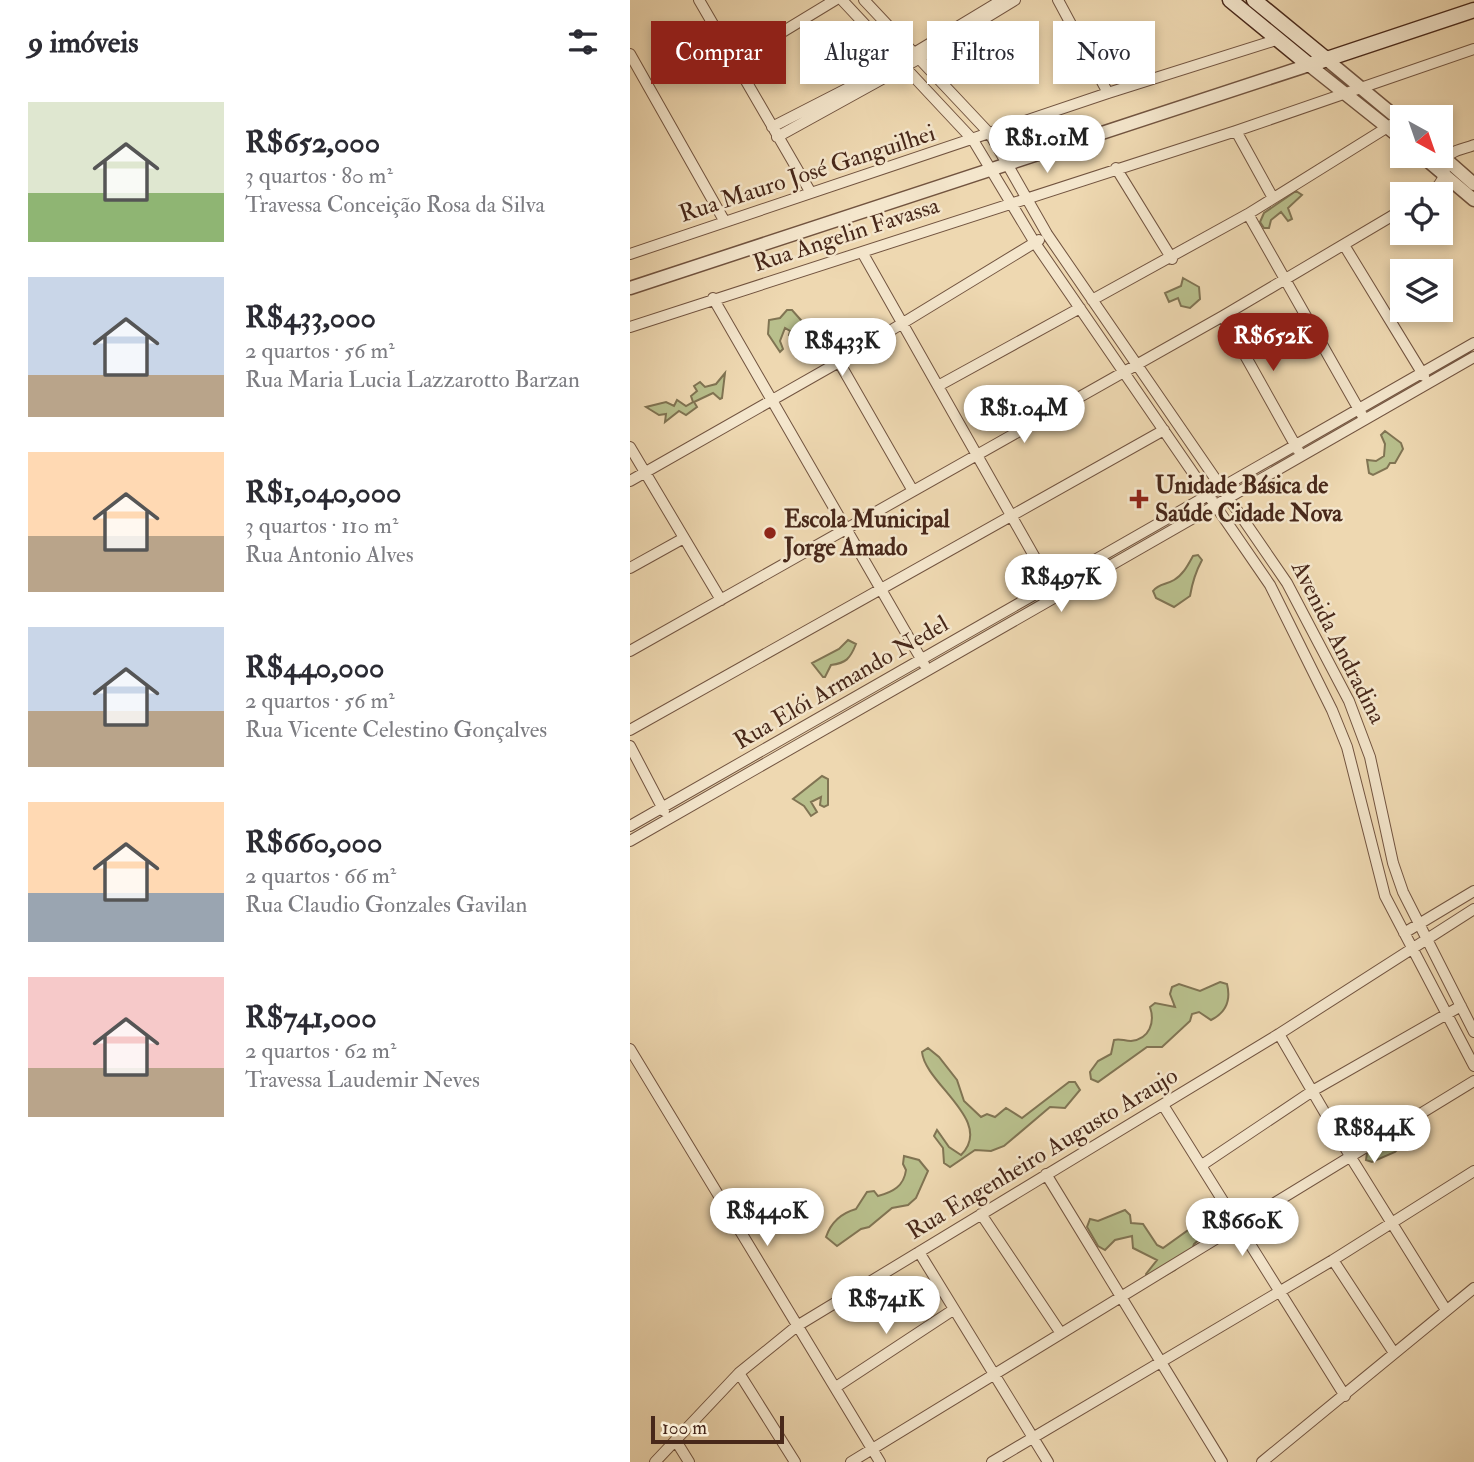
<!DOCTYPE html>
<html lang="pt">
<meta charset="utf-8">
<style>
:root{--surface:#fff;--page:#f7f7f7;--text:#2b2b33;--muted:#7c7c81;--accent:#8f2418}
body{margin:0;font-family:"IM FELL Double Pica",serif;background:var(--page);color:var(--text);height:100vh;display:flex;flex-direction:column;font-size:26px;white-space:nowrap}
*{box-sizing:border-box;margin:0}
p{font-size:23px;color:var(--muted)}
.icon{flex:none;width:38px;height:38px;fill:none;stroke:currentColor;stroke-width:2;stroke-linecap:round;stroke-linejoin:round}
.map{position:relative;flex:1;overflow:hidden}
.panel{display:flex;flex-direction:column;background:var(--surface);width:630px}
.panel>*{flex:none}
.top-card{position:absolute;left:21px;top:21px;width:665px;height:63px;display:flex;gap:14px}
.needle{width:46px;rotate:140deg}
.controls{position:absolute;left:760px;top:105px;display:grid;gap:14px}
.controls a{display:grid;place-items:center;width:63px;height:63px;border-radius:0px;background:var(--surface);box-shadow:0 4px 10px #0003;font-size:35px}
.scale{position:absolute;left:21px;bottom:18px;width:133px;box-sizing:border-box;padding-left:7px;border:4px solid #48281a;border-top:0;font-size:19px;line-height:24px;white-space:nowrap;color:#48281a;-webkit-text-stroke:5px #f4e6cc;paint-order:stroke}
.price{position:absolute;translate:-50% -60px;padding:0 16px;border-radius:24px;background:#fff;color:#222;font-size:23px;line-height:46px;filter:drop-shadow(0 2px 4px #0008)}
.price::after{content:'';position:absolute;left:50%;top:42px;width:21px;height:16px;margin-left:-10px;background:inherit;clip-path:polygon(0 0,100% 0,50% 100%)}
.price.on{background:var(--accent);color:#fff}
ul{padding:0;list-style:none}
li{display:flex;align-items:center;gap:21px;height:175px;padding:0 28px}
li span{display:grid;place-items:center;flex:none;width:196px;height:140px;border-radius:0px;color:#555}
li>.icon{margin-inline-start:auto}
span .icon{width:84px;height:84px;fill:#fffc;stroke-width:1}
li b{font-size:30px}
h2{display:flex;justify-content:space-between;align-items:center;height:84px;padding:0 28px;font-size:30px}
.tag{padding:0 24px;border-radius:0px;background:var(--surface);box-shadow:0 4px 10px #0003;font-size:24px;line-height:63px}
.tag.on{background:var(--accent);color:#fff}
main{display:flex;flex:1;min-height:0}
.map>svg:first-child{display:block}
.green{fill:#b8bf8c;stroke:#807453;stroke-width:2}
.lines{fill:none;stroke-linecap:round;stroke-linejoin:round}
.minor-casing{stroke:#725440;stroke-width:12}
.tertiary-casing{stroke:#725440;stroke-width:15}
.secondary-casing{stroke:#48281a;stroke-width:17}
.minor{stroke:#f4e6cc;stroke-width:10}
.tertiary{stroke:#f4e6cc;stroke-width:12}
.secondary{stroke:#f4e6cc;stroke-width:14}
.poi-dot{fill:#8f2418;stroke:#f4e6cc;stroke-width:2.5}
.labels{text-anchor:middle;stroke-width:5;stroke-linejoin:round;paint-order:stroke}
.street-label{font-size:24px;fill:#48281a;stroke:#f4e6cc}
.poi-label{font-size:24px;font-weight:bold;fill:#48281a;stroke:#f4e6cc;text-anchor:start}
</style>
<main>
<section class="panel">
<h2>9 imóveis<svg class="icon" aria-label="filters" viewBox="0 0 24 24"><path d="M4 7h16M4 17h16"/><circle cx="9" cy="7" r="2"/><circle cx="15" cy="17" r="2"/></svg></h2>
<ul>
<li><span style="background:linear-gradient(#dfe7d0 65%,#8fb573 0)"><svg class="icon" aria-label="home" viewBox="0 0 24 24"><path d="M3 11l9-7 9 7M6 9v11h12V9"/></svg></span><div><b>R$652,000</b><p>3 quartos · 80 m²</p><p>Travessa Conceição Rosa da Silva</p></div></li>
<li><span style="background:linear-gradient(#c9d6e8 70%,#b9a48a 0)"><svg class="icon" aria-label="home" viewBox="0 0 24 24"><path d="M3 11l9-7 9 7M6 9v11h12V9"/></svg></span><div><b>R$433,000</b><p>2 quartos · 56 m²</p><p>Rua Maria Lucia Lazzarotto Barzan</p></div></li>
<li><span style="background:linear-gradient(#ffd9b3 60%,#b9a48a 0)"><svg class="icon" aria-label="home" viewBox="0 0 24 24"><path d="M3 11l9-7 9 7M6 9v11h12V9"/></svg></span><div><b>R$1,040,000</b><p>3 quartos · 110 m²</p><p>Rua Antonio Alves</p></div></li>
<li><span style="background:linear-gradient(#c9d6e8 60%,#b9a48a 0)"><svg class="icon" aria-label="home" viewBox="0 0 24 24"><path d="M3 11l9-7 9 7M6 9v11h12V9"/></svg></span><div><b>R$440,000</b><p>2 quartos · 56 m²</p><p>Rua Vicente Celestino Gonçalves</p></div></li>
<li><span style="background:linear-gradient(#ffd9b3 65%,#9aa5b1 0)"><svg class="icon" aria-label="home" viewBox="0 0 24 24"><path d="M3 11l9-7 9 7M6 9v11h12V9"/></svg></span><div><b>R$660,000</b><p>2 quartos · 66 m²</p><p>Rua Claudio Gonzales Gavilan</p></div></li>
<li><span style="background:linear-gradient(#f6c9c9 65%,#b9a48a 0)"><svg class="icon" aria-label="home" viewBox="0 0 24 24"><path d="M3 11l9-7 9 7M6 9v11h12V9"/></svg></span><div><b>R$741,000</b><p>2 quartos · 62 m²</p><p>Travessa Laudemir Neves</p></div></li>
</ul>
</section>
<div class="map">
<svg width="844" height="1462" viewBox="0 0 844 1462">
<rect width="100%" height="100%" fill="#eed8b1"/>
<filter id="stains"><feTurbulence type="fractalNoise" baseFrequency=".00286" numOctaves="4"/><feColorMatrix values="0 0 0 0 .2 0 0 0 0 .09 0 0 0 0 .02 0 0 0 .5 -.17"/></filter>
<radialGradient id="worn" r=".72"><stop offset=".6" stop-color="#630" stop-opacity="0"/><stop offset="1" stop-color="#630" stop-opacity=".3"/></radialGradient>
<path class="green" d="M666,191l6,4 -14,13 4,11 -4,2 -7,-9 -10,8 -2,8h-5l-4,-6 4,-9z
M553,278l16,9 1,12 -10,9 -9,-2 -3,-8 -9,4 -4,-9 16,-7z
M157,310h5l16,18 1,12 -7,2 -13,-7 1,-4 -5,-3 -5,13 3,8 -3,3 -12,-18 1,-14 11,-2z
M95,373l-3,25 -2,1 -7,-6 -19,9 3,5 -11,8 -7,-4 -14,11 1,-8 -7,1 -13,-8 20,-5 8,4 3,-6 9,6 7,-4 -2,-6 6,-5 -3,-5 6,-4 5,5 11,-3z
M755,431l16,12 2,6 -8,14h-5l-3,5 -14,7 -4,-2 -2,-13 9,1 8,-5 1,-12 -4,-9z
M568,555l4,5c-6,11 -10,24 -12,36l-16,11 -18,-9 -3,-7c6,-8 13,-6 21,-11 9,-5 14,-15 19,-24z
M218,640l8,4c-6,15 -10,19 -25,21l-6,12h-2l-11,-14 27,-14z
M192,776l6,3v26l-4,2 -4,-2 1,-8 -10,5 6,10 -6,4 -7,-10 -11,-7z
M590,982l7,2c4,16 0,28 -16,36l-12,-8 -7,2 -2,7 -28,26h-15l-49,35 -7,-3 -1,-7 8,-11 13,-7 3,-14c6,-2 10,1 17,1 19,-2 24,-19 19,-34l5,-4 20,4 -5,-13 2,-7 7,-3 21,7z
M298,1048l11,9 18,23 7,21 17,16 6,-3 8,3 11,-9 16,10 47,-36h6l5,8 -15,18 -15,-1 -46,39 -13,5 -16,-1 -25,17 -6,-4 -1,-15 -9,-12 3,-6 12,17 12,8c34,-34 -36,-71 -39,-103z
M776,1132l3,6 -14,14 -23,10 -6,-2 1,-7 21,-10 10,-10z
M274,1156l15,4 9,11 -12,27 -8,7 -16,3 -23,19 -8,2 -24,17 -11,-9c5,-15 16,-24 30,-28l11,-17 7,-1 4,5c15,-4 26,-10 28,-26l-3,-6z
M495,1210l5,5 1,8 12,1 14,21 6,3 42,-30 6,4v7l-17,15 -4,11 -15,15 -24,13 -5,-9 11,-14 -24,-12 -1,-12 -17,4 -10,10 -7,-4 -11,-19 3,-8 8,2z"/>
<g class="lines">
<defs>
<path id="minor" d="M69,0l112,193
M212,0l131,140 62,103 235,342 62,125 15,37 38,149 89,170
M234,0l126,134 57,100 240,349 62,118 21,56 23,106 10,29 71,140
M428,0l50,93
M0,54l95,168
M103,62l102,-62
M142,127l129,-66 101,-61
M606,131l37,67
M147,137l143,-79 95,-58
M486,168l56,91
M798,194c25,-15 12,-34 24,-41 6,-4 15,-5 22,-8
M618,214l114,201
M714,245l80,131
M232,252l193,341
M0,254l478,-161 168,-53
M83,298l211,366
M462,300l156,-86 151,-94
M593,316l75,134
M0,327l606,-196 238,-82
M209,362l74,129
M308,386l142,-78
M0,447l91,153
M0,481l209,-119 200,-122
M0,568l54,-30
M0,651l593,-335 179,-106
M0,730l534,-300
M0,746l34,65
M0,826l844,-483
M0,841l844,-484
M774,933l70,-42
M649,1034l71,122 96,154
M0,1049l250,413
M533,1105l182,291
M572,1165l112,-75 147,-84
M416,1174l176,288
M351,1214l79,118
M289,1252l129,210
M703,1260l61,93
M109,1373l56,89
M206,1387l117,-77
M46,1441l13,21
M25,1462l84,-89 58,-47 482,-292 195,-125
M221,1462l623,-381
M362,1462l341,-202 141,-89
M632,1462l212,-174"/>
<path id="tertiary" d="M696,59l76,63
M810,154l34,30
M792,156l52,44
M0,288l679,-223 93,74"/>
<path id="secondary" d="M600,0l79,65 165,-55
M624,0l72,59"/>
</defs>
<use href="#minor" class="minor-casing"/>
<use href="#tertiary" class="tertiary-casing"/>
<use href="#secondary" class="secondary-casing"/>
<use href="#minor" class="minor"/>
<use href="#tertiary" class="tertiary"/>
<use href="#secondary" class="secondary"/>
</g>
<g class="poi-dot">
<path d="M505.5 488.5h7v7h7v7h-7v7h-7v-7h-7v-7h7z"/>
<circle cx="140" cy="533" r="7"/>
</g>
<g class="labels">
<g class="street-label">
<text transform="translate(177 173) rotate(-18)" y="8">Rua Mauro José Ganguilhei</text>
<text transform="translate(216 234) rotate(-18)" y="8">Rua Angelin Favassa</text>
<text transform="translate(709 642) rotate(63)" y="8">Avenida Andradina</text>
<text transform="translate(211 682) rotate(-30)" y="8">Rua Elói Armando Nedel</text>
<text transform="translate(412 1153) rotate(-31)" y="8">Rua Engenheiro Augusto Araujo</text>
</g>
<g class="poi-label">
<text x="525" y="493">Unidade Básica de<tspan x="525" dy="28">Saúde Cidade Nova</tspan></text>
<text x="154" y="527">Escola Municipal<tspan x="154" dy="28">Jorge Amado</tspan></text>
</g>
</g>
<rect width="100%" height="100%" filter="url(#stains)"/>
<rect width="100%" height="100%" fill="url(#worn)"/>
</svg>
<div class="controls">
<a><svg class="needle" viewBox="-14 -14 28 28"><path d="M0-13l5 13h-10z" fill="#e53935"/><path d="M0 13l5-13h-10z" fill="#7c7c81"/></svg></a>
<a><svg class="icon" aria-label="locate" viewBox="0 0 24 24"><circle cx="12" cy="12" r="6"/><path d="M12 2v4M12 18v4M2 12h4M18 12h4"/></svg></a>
<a><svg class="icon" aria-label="layers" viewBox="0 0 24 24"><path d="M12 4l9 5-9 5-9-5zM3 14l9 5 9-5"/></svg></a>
</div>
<div class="scale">100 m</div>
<b class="price" style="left:417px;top:175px">R$1.01M</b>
<b class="price on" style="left:643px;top:373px">R$652K</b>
<b class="price" style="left:212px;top:378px">R$433K</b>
<b class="price" style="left:394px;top:445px">R$1.04M</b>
<b class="price" style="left:431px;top:614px">R$497K</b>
<b class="price" style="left:744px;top:1165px">R$844K</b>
<b class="price" style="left:137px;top:1248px">R$440K</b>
<b class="price" style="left:612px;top:1258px">R$660K</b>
<b class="price" style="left:256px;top:1336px">R$741K</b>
<div class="top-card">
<a class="tag on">Comprar</a>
<a class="tag">Alugar</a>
<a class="tag">Filtros</a>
<a class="tag">Novo</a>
</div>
</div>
</main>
